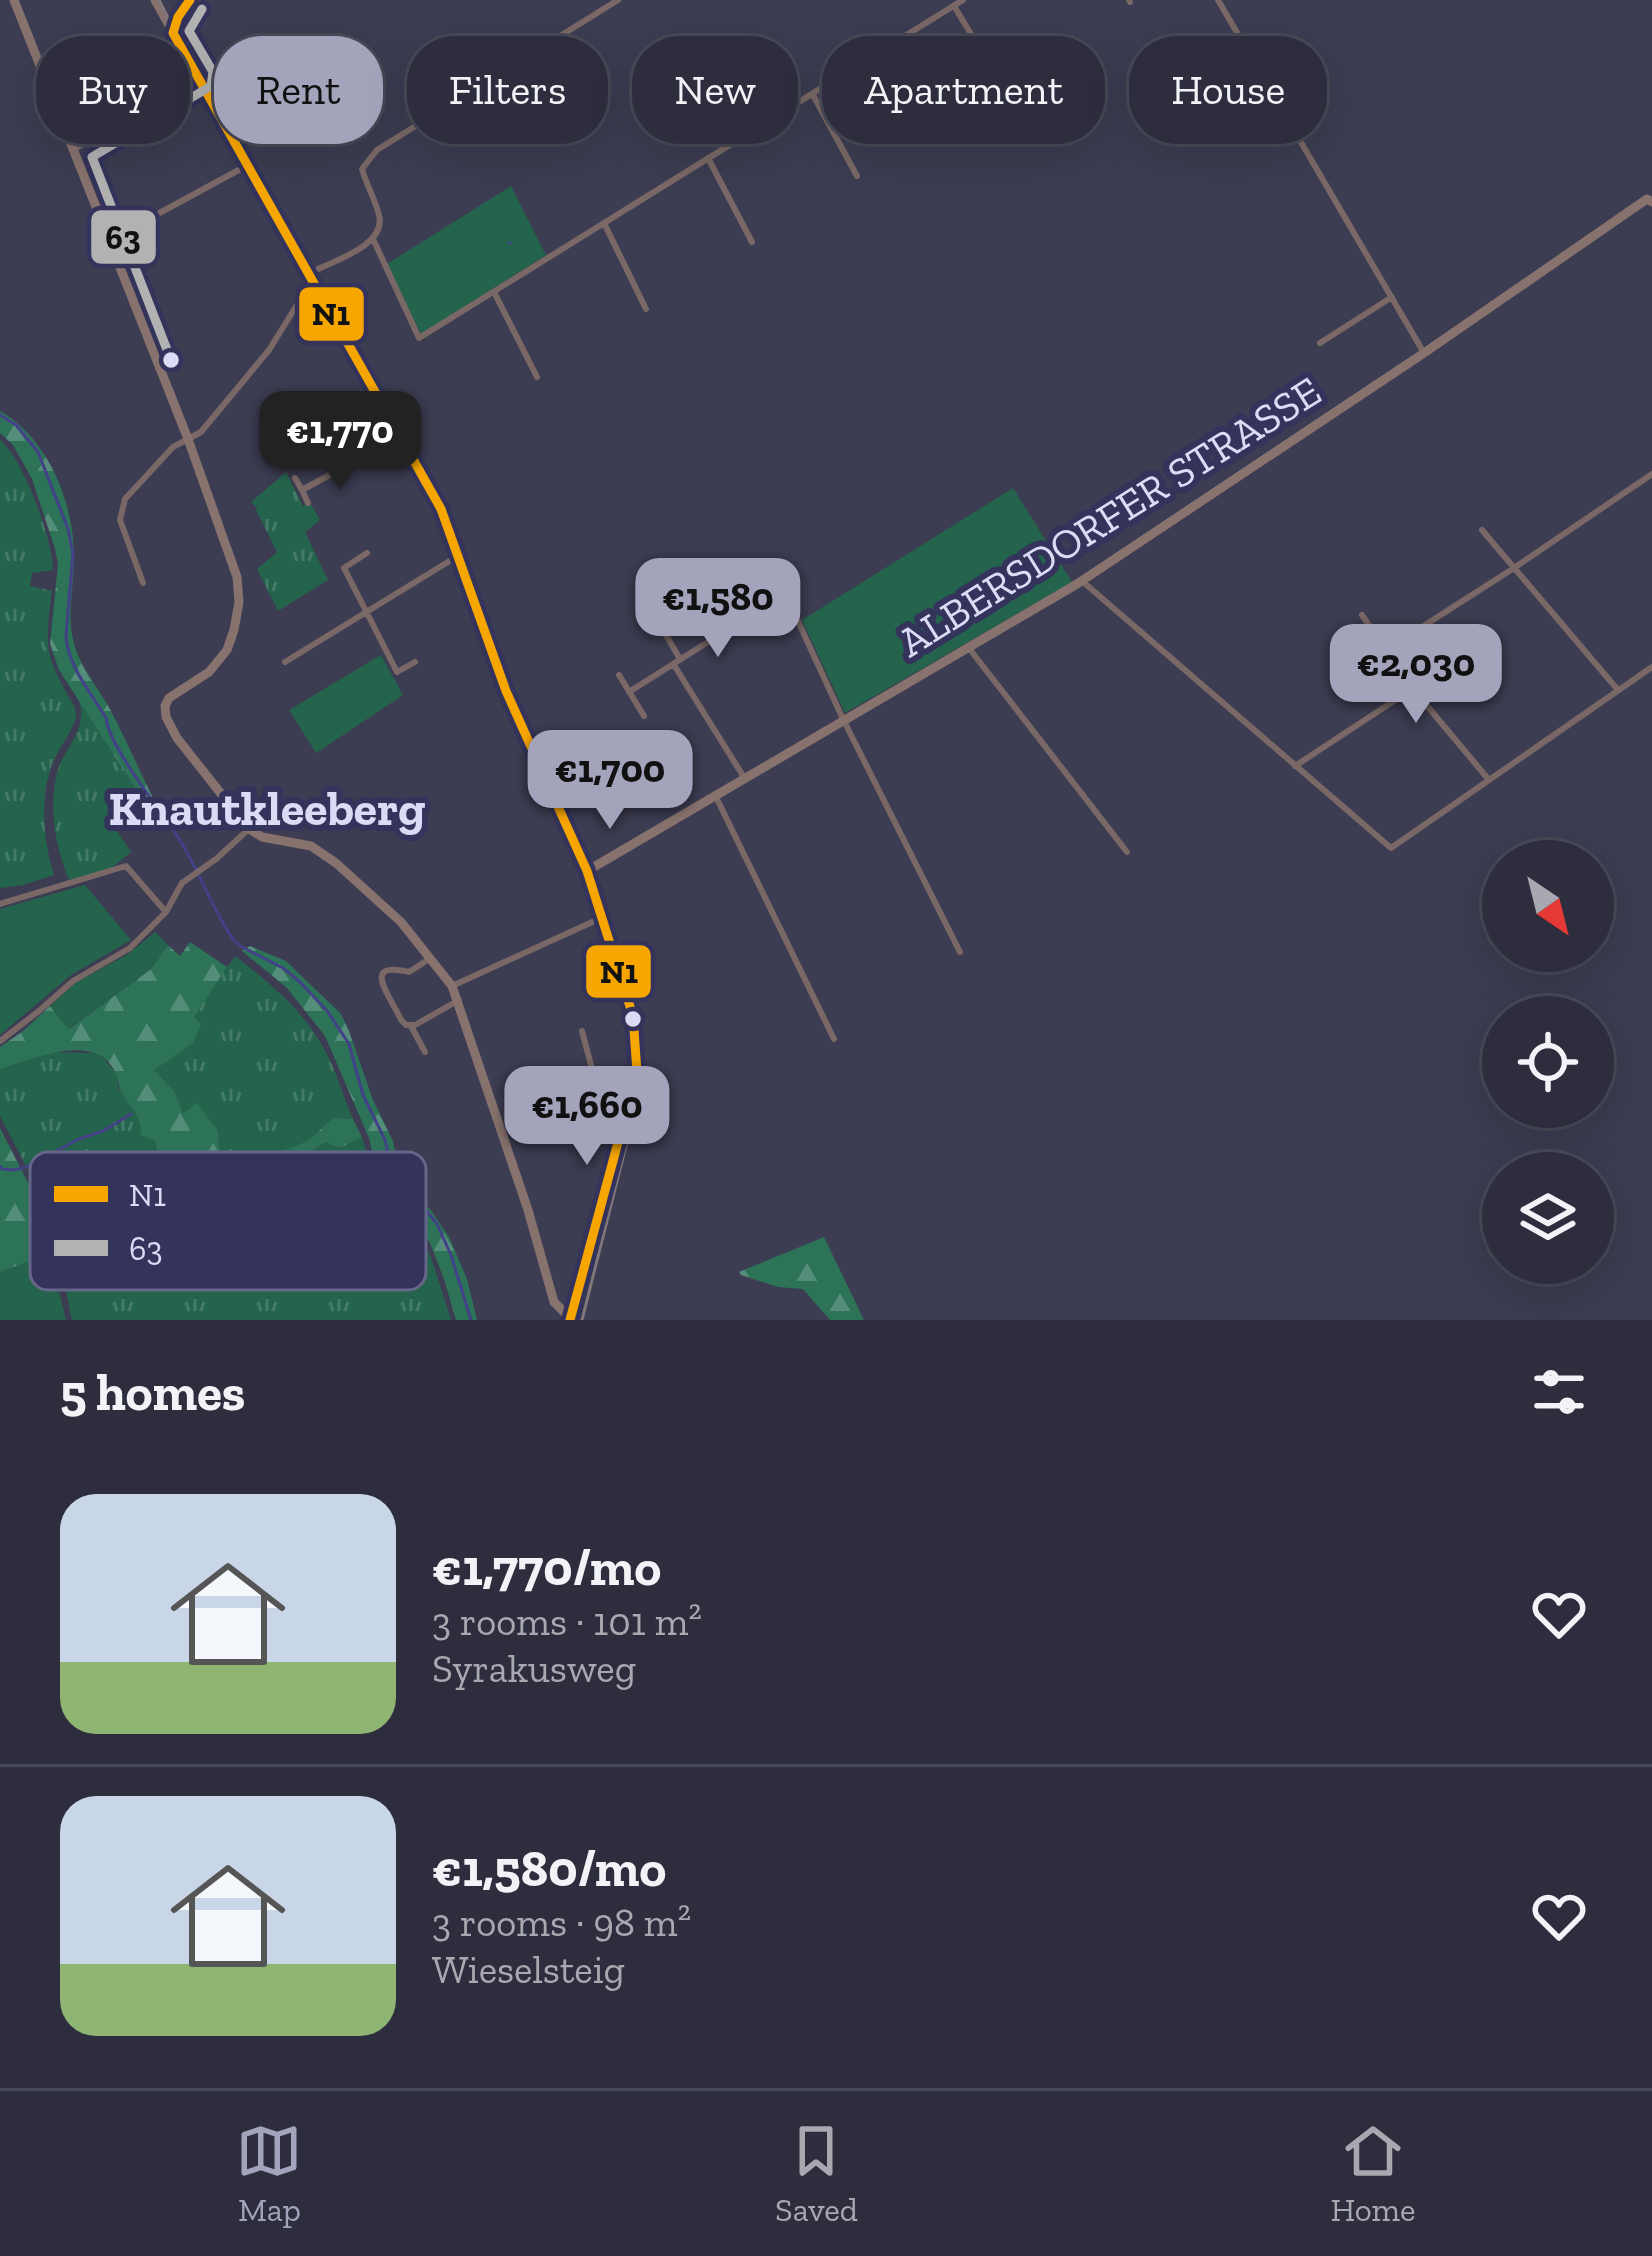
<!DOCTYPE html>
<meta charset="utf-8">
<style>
:root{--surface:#2d2d3e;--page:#353545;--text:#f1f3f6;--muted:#a7a8b0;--line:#484958;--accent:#a3a4bc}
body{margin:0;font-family:"Zilla Slab",serif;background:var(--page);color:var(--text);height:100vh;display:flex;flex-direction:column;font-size:45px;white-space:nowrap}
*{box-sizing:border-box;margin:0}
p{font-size:39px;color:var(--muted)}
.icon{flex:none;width:66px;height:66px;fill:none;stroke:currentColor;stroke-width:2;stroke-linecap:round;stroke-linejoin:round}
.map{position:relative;height:1320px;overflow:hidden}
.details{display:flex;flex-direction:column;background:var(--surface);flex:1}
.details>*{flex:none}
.guide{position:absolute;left:36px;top:36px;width:1581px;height:108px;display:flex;gap:24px}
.needle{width:78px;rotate:145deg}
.buttons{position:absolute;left:1482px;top:840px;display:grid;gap:24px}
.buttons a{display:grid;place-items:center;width:132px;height:132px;border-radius:50%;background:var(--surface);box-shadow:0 12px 48px #0002,0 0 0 3px var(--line);font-size:60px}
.price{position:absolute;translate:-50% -102px;padding:0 27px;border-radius:24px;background:var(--accent);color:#111;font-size:39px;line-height:78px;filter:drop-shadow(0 3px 6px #0008)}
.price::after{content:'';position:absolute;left:50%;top:72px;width:36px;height:27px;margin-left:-18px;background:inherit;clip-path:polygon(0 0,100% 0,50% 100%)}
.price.active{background:#222;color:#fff}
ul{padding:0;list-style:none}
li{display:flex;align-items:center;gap:36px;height:300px;padding:0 60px}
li+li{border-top:3px solid var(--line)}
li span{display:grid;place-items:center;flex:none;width:336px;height:240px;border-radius:36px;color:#555}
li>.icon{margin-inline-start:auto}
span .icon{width:144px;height:144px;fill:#fffc;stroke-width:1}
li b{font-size:51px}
h2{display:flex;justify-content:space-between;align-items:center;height:144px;padding:0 60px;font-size:51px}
.tag{padding:0 42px;border-radius:48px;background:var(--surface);box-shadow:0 12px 48px #0002,0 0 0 3px var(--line);font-size:42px;line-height:108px}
.tag.active{background:var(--accent);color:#111}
.tab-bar{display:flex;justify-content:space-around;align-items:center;height:168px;border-top:3px solid var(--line);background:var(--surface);font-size:33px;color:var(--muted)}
.tab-bar a{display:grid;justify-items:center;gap:6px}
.tab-bar .active{color:var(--accent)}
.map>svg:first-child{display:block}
.grass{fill:url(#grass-tufts)}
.forest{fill:url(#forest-firs)}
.garden{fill:#25644c}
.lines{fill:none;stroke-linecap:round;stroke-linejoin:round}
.stream{stroke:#434187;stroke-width:3}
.street{stroke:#796865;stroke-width:6}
.secondary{stroke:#87726d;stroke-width:9}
.tram{stroke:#82787b;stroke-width:3}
.bus-1-casing{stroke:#33335b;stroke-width:18}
.bus-2-casing{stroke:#33335b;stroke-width:18}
.bus-1{stroke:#f7a600;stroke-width:9}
.bus-2{stroke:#b2b2b2;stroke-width:9}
.bus-dot{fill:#dadcf5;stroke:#33335b;stroke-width:4.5}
.labels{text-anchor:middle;stroke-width:12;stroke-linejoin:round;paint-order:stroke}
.street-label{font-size:42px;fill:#dadcf5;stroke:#33335b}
.quarter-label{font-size:48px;font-weight:bold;fill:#dadcf5;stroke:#33335b}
.key{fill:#33335b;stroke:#656689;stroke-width:3}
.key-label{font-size:33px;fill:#dadcf5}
.line-badge{stroke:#33335b;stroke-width:4.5}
.pale-badge-label{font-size:33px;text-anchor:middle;font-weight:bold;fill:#111}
</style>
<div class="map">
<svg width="1652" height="1320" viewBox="0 0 1652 1320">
<defs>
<pattern id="grass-tufts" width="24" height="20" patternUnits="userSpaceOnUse" patternTransform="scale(3)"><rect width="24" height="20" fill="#25644c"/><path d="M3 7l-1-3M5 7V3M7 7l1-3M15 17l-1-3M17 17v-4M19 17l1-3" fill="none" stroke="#447a66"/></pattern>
<pattern id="forest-firs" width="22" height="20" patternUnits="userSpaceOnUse" patternTransform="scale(3)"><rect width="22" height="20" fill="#2c7358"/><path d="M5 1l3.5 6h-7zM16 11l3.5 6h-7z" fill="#548d79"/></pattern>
</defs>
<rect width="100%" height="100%" fill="#3c3c52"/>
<path class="grass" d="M0,440c23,18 53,100 53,130l-21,3 -2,13 22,5c-8,61 -7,63 23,117l1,10c-6,18 -20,33 -26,52 -10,33 -6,73 4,105l-31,10 -23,3z
M286,472l17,34 8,-2 9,16 -15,12 23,48 -50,31 -21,-42 20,-17 -21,-42 1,-2 -6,-6z
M78,699l71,110 -32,22 14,21 -21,17 -41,11c-13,-33 -20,-66 -13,-102 5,-30 35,-47 22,-79z
M235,956c35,27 66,52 88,91 13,22 20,49 30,72l-20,-1 -25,23 -15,7 -39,25 18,-5 14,1 39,-27 15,6 22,-11 14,45 11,19 32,34 12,22 20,63h-379l-22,-108 -50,-96v-47l52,-17 43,1 9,6 13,15 1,14 37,53 3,17 16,39 34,64 13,-32 -5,-23 5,-32 -3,-43 -35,-16 -9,-24 -20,-21z"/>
<path class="forest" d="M0,411c47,27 73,89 74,143 1,30 -9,62 1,93 7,23 25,43 36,64 16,30 29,62 45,93l-7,5 -90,-139 -9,-26 8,-80 -3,-15 -23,-70 -19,-34 -13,-12z
M190,942l37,25 -33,50 7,7 -8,19 -39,27 20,21 9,23 14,-11 21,28 3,43 12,17 -17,15 5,23 -4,9 6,8 -14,16c-21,-39 -46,-77 -54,-121l-14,-6c1,-20 -10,-26 -20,-43 -3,-5 -2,-12 -5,-18 -19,-45 -85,-14 -116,-5v-22l23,-16 27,-25 19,23 82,-60 17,-24 12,11z
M250,946l36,15 55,53 8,17 24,69 20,41 10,46 27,22 19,28 18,42 10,41h-21l-12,-41 -14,-36 -7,-12 -37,-38 -9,-20 -8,-35 -44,-102 -38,-48 -45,-37z
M333,1118l20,1 9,18 -22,11 -15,-6 -15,10 -9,13 -48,8 -4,-5 5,-6 54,-21z
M0,1128l45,88 5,38 -50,18z
M824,1237l40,83h-34l-27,-31 -25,-2 -37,-12 -2,-3z"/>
<path class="garden" d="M511,186l35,69 -125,79 -34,-70z
M1013,488l59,94 -227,131 -43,-93z
M381,655l22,40 -87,58 -27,-43z
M85,885l46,55 -60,35 -71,60v-126z
M155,932l13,13 -17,24 -83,60 -18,-23 27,-24 51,-28z
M50,1254l16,66h-66v-48z"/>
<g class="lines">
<path class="stream" d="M509,243h1
M0,415l16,10 22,27 30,77 5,25 -7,81c1,30 25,58 40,83 3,29 56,94 73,121 20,31 33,70 54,100l7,7 43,22 17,14 28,30 21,32 14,51 22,45 11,46 8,9 21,14 12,15 14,31 20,65
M0,1166l2,3 12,1 12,-3 53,-28 24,-8 28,-17"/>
<path class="street" d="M1129,0l1,2
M1218,0l206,353
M954,6l49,81
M813,95l44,81
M73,150l126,-73
M708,158l44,84
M604,223l42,86
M373,239l46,99 544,-338
M110,240l136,-74
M310,273c22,-12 77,-27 69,-58 -4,-16 -13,-31 -17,-46l15,-19 241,-150
M494,292l43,85
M1320,343l72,-46
M295,478l7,12 99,-54
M302,490l6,13
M1482,530l136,160
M367,553l-23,15 53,104 18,-10
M1082,581l309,267 261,-181
M143,583l-23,-63 5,-21 48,-52 28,-15 68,-82 36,-58 11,-9
M1362,615l51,74 76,91
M663,630l17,29
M968,647l159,205
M1386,650l128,-82 138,-94
M285,662l171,-105
M674,665l71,114
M619,675l25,41
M629,692l156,-99 58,126 117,233
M1295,766l117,-77
M716,797l118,242
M0,904l126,-38 40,46
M429,959l-20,13c-50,-12 -18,25 -8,48l5,5h9l44,-25
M452,986l149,-68
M411,1026l14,26
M582,1031l10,38 -8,36
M0,1041l39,-30 34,-30 57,-33 36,-36 16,-29 34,-24 33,-30
M592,1069l44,3"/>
<path class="secondary" d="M14,0l174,439 49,138 2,25 -5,28 -7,20 -18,22 -40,26 -4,8 1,11 11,21 72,91 13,8 49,9 25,17 65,59 51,64 76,224 26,92 17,17
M155,0l286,509 65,182 81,180 46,145 5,46 -68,258
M587,871l490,-287 347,-231 223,-154 5,3"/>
<path class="tram" d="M159,0l29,59
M183,45l1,-19 16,-26
M582,1320l59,-234 -5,-44"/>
<defs>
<path id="bus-1" d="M190,0l-12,17 -5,16 268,476 65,182 81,180 46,145 4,56 -67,248"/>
<path id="bus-2" d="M171,360l-79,-203 119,-71 2,-14 -24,-41 13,-22"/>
</defs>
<use href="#bus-1" class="bus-1-casing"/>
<use href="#bus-2" class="bus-2-casing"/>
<use href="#bus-1" class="bus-1"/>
<use href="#bus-2" class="bus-2"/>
</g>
<g class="bus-dot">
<circle cx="171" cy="360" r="10"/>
<circle cx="633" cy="1019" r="10"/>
</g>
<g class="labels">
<g class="street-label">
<text transform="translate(1109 516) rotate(-32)" y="15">ALBERSDORFER STRASSE</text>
</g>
<g class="quarter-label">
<text x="267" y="825">Knautkleeberg</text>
</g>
</g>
<rect x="30" y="1152" width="396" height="138" rx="18" class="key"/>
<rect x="54" y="1186" width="54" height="16" fill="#f7a600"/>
<rect x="54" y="1240" width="54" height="16" fill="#b2b2b2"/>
<g class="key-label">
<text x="129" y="1206">N1</text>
<text x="129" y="1260">63</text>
</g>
<g class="line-badge">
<rect x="89" y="208" width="69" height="58" rx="12" fill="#b2b2b2"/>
<rect x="297" y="285" width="69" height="58" rx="12" fill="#f7a600"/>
<rect x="584" y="943" width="69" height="57" rx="12" fill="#f7a600"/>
</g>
<g class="pale-badge-label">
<text x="123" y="249">63</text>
<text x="331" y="325">N1</text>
<text x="619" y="983">N1</text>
</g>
</svg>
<div class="buttons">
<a><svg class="needle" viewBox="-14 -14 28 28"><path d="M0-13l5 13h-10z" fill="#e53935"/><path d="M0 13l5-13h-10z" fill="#a7a8b0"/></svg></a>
<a><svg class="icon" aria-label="locate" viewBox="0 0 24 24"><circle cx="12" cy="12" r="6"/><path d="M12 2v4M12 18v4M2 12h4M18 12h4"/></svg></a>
<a><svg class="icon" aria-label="layers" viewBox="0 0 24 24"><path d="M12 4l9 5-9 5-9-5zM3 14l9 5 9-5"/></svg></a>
</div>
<b class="price active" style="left:340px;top:493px">€1,770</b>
<b class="price" style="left:718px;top:660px">€1,580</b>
<b class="price" style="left:1416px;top:726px">€2,030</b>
<b class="price" style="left:610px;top:832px">€1,700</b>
<b class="price" style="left:587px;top:1168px">€1,660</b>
<div class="guide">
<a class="tag">Buy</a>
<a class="tag active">Rent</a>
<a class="tag">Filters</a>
<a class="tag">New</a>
<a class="tag">Apartment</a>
<a class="tag">House</a>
</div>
</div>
<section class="details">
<h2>5 homes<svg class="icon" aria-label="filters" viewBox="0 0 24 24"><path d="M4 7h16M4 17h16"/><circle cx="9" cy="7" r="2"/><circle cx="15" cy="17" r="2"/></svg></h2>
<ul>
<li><span style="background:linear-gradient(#c9d6e8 70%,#8fb573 0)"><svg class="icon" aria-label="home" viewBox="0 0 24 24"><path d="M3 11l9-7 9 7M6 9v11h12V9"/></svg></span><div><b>€1,770/mo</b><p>3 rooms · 101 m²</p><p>Syrakusweg</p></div><svg class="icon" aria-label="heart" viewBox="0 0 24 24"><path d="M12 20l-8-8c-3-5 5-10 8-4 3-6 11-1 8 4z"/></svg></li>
<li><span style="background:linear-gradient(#c9d6e8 70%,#8fb573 0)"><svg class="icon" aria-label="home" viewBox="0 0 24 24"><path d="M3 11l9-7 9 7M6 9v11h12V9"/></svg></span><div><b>€1,580/mo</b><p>3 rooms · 98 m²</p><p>Wieselsteig</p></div><svg class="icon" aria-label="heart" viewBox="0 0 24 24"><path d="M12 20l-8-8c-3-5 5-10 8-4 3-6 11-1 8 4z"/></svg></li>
</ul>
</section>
<nav class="tab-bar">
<a class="active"><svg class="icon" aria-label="map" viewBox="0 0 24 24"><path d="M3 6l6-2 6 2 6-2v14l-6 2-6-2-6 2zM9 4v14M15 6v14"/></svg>Map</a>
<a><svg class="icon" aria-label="saved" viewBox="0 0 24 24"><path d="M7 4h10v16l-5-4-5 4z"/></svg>Saved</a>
<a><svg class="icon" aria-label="home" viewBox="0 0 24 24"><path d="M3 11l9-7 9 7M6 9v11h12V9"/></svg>Home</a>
</nav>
